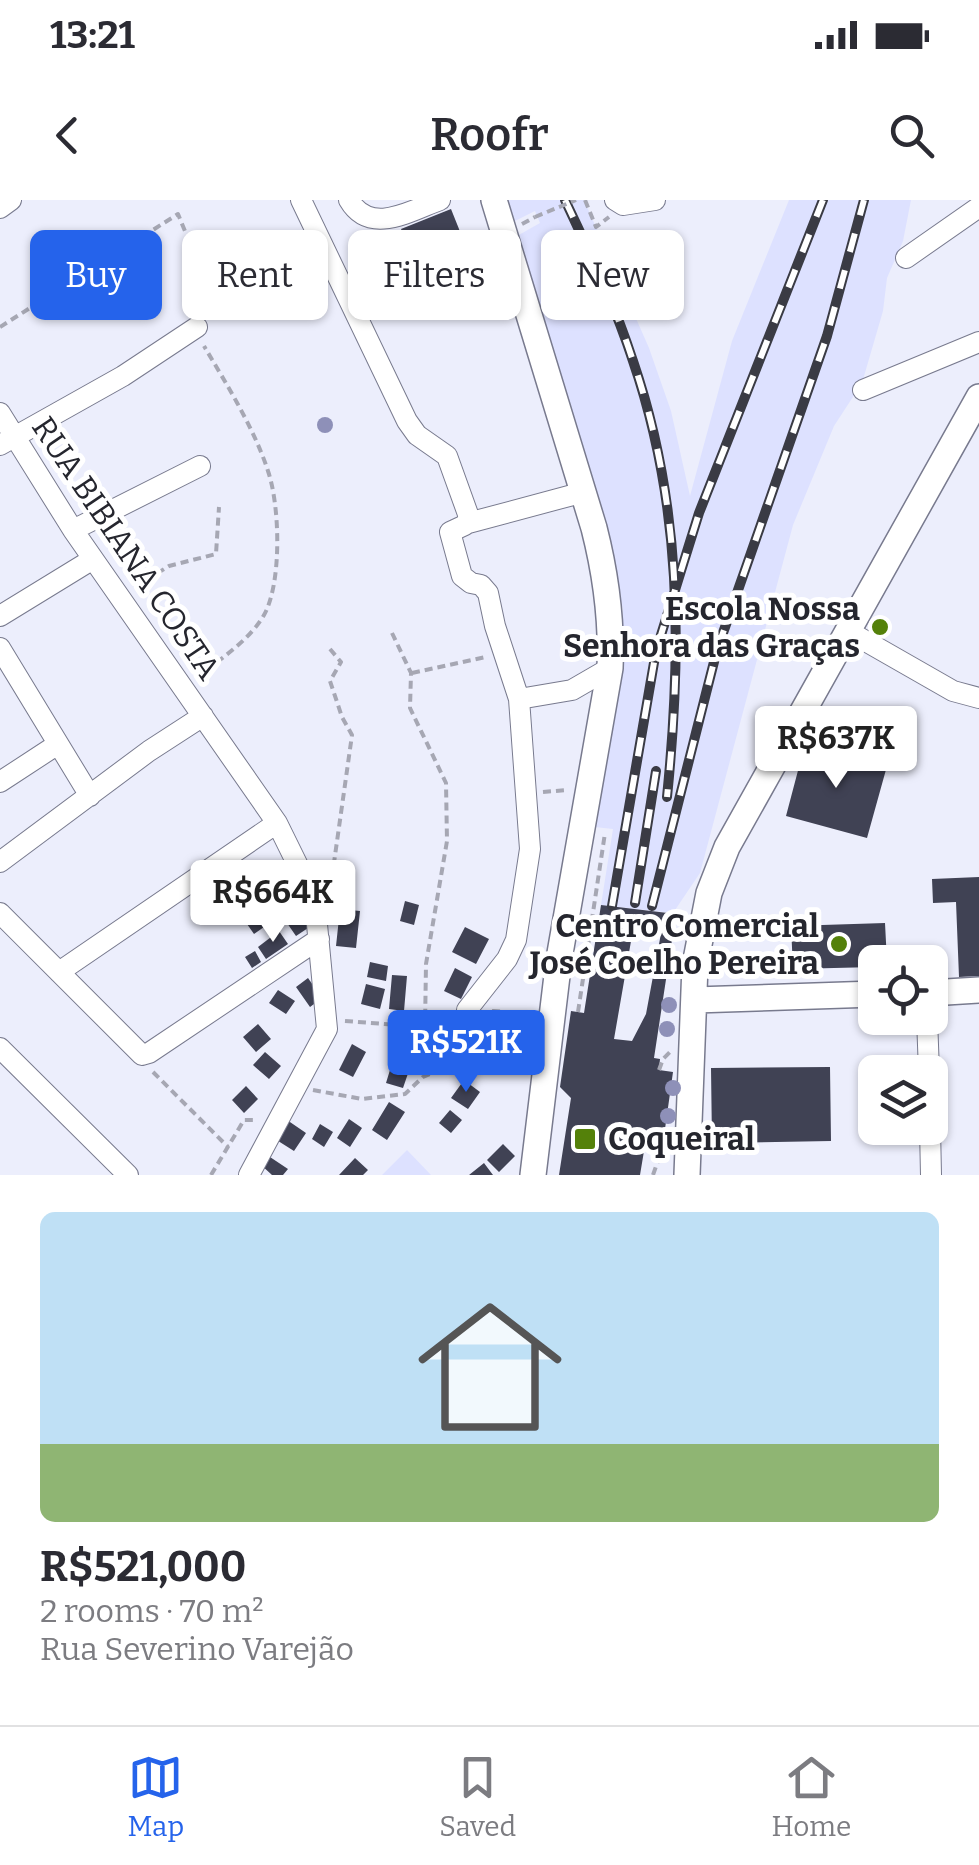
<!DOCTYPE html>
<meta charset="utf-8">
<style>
:root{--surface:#fff;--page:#f2f2f3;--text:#2b2b33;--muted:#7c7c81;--line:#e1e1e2;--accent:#2563eb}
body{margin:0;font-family:Bitter,serif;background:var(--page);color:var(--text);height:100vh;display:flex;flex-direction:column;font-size:38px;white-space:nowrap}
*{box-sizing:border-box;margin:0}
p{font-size:32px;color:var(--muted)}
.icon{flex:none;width:55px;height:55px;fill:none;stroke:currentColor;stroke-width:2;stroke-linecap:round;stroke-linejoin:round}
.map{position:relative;height:975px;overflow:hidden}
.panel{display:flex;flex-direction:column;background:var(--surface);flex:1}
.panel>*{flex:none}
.top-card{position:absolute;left:30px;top:30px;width:920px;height:90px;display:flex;gap:20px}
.buttons{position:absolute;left:858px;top:745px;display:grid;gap:20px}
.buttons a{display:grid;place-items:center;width:90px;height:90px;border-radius:15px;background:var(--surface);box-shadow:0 2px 8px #0004;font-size:50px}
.price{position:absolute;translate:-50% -85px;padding:0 22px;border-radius:10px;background:#fff;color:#222;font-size:32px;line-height:65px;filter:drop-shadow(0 2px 5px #0008)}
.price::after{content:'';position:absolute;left:50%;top:60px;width:30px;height:22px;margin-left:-15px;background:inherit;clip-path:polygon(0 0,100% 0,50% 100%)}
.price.on{background:var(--accent);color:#fff}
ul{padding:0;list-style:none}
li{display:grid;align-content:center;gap:20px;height:530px;padding:0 40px}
li span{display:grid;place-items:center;height:310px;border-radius:15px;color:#555}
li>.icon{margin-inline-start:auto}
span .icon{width:180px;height:180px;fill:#fffc;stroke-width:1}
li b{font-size:42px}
.pill{padding:0 35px;border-radius:15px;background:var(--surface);box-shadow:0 2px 8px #0004;font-size:35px;line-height:90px}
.pill.on{background:var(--accent);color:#fff}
.status{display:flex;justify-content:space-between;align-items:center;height:70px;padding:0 50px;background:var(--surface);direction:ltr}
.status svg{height:28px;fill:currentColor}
header{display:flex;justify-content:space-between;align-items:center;height:130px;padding:0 40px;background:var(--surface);font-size:45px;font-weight:600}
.tabs{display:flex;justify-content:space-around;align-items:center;height:140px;border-top:2px solid var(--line);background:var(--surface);font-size:28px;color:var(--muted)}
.tabs a{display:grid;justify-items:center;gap:5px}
.tabs .on{color:var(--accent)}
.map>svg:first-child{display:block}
.built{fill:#dde1ff}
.building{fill:#404254;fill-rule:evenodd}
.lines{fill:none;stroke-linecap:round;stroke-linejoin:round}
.minor-casing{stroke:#787a8e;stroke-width:22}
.tertiary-casing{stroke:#787a8e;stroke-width:28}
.path{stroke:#a6a7b3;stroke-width:4;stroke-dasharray:8 5;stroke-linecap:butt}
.minor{stroke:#fff;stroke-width:20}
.tertiary{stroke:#fff;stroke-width:25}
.rail-casing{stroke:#3a3b44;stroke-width:10}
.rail{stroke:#fff;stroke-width:6;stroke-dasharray:19;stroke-linecap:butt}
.path-bridge{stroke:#a6a7b3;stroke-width:4;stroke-dasharray:8 5;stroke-linecap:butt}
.tree{fill:#8e90b8}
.poi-dot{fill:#54810a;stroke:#fff;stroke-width:4}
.labels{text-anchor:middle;stroke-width:10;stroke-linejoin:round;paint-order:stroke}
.street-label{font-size:32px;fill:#25262e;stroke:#fff}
.poi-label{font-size:32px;font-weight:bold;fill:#25262e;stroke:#fff;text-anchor:end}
</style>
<div class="status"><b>13:21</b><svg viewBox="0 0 49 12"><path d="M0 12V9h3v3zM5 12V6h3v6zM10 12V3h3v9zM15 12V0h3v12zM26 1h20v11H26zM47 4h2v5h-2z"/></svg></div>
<header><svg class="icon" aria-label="back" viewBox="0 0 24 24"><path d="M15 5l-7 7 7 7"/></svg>Roofr<svg class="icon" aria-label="search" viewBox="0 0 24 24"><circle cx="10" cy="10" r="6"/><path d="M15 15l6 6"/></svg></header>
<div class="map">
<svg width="979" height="975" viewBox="0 0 979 975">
<rect width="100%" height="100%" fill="#eceefc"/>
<path class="built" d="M504,0h80l65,148 22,63 19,85 42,-155 57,-141h122l-8,41 -16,37 -4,33 -21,72 -28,43 -41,99 -93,348 -27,40 -72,-8 12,-76 -18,-2 28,-218 -45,-180 -61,-193 23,-13 -5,-12 -22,11z
M407,950l24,25h-49z"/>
<path class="building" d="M451,9l12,30 -50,19 -12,-29z
M805,544l82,22 -20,72 -81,-22z
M979,677v99l-20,1 -3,-75 -23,1 -1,-24z
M261,700l13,20 -20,14 -14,-20z
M405,701l14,4 -5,20 -14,-4z
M601,705l75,9 -22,144 6,1 -1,11 14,2 -9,64 -13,-1 -5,4 -6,36h-81l12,-77 -11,-11 11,-76 13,2zM634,724l28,4 -16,86 -14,27 -18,-2z
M340,709l20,2 -4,37 -20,-2z
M305,711l9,13 -18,12 -9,-13z
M885,723l2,39h-12v5l-82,2 -2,-43z
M465,727l24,12 -13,25 -24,-12z
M279,731l9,13 -22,15 -8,-12z
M255,751l6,11 -9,6 -7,-11z
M370,762l18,4 -2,15 -19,-4z
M455,768l17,9 -11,22 -17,-8z
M392,775l15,1 -3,35 -15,-2z
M308,778l14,20 -12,9 -14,-20z
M366,784l19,5 -5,20 -19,-5z
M278,790l17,11 -9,13 -17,-11z
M463,822l16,6 -10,29 -16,-6z
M258,824l13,15 -15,13 -13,-15z
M352,844l14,8 -13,25 -14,-7z
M397,847l18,6 -12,35 -17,-5z
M265,852l16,14 -12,13 -16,-14z
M830,867l1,74 -119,2 -1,-75z
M464,880l16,12 -12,17 -17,-11z
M246,886l12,13 -14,14 -12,-13z
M389,902l16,10 -18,28 -15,-10z
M450,910l12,10 -11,13 -12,-10z
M349,919l13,9 -12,19 -13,-9z
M287,920l19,13 -12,18 -19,-12z
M320,924l13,8 -9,15 -12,-8z
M503,944l12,12 -16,16 -12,-12z
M267,955l21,14 -5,6h-11l-12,-11z
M355,958l13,12 -5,5h-24z
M484,963l9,12h-24z"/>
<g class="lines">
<defs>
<path id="minor" d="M301,0l106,221 10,14 30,21 22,61 -4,8 -15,7 12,44 9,7 10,2 7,8 7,33 24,73 11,150 -14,91 -9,19 -40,51
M349,0c21,36 61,11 91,0
M615,0l8,5 32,-5
M0,8l11,-8
M906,58l73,-51
M863,190l116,-48
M0,213l73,117 204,293 32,65 7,26 11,115 -78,146
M0,245l123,-69 74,-49
M468,323l116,-31
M73,330l127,-64
M0,416l93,-57
M848,431l105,60 26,7
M0,448l90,148
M519,499l53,-9 38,-22
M0,582l58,-38
M0,662l149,-111 54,-35
M0,713l142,142 7,-2 170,-114
M59,772l218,-149
M927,818l2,54
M0,848l128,127
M930,928l1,47"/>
<path id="tertiary" d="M494,0l100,328c12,47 18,91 16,140l-51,291 -26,216
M930,793l49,-3
M695,800l180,-6
M687,975l8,-210 14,-72 18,-46 252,-450"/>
</defs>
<use href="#minor" class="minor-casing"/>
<use href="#tertiary" class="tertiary-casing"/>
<path class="path" d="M585,0l11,27 13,-10
M522,24l13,-7
M0,127l178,-113 20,49 -3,46
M135,387l34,-21 47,-12 3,-47
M392,433l19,40 -1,35 36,75 1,58 -21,123 -1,63
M330,449l11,13 -11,19 12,36 10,18 -22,156
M412,473l74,-16
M196,478c23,-18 53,-37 68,-63 18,-32 16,-109 4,-144 -14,-43 -41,-86 -64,-125
M543,592l25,-2
M492,811l40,3
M578,812l27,-179
M345,821l80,6 24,-9
M659,870l4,-11 9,-9
M153,872l75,75
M313,890l49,9 43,-5 18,-17 14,-6 6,-9 13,-39
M651,935l11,10
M211,975l33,-55h11
M653,975l12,-34"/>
<use href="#minor" class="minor"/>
<use href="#tertiary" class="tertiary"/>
<defs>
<path id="rail" d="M565,0c25,53 50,105 68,161 49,143 49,288 34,436
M635,703l21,-132
M612,706l44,-255 43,-138 124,-313
M652,706l65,-256 110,-314 37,-136"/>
</defs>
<use href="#rail" class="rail-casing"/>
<use href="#rail" class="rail"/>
<path class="path-bridge" d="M535,17l41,-17"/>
</g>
<g class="tree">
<circle cx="325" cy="225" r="8"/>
<circle cx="669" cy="805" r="8"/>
<circle cx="667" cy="829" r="8"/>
<circle cx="673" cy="888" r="8"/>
<circle cx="668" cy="916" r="8"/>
</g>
<g class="poi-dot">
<circle cx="880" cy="427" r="10"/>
<circle cx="839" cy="744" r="10"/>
<rect x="573" y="927" width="24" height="24" rx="5"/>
</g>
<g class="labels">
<g class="street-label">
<text transform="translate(126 348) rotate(56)" y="11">RUA BIBIANA COSTA</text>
</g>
<g class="poi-label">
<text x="860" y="420">Escola Nossa<tspan x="860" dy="37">Senhora das Graças</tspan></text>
<text x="819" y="737">Centro Comercial<tspan x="819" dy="37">José Coelho Pereira</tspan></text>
<text x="608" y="950" text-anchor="start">Coqueiral</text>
</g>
</g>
</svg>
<div class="buttons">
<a><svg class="icon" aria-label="locate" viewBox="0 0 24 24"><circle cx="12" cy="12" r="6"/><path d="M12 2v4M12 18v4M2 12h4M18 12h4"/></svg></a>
<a><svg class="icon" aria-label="layers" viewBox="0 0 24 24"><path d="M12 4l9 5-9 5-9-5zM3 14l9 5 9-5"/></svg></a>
</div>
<b class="price" style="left:836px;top:591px">R$637K</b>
<b class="price" style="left:273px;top:745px">R$664K</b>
<b class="price on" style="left:466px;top:895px">R$521K</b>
<div class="top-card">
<a class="pill on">Buy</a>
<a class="pill">Rent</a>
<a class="pill">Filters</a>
<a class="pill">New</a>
</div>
</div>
<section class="panel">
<ul>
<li><span style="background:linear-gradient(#bfe0f5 75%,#8fb573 0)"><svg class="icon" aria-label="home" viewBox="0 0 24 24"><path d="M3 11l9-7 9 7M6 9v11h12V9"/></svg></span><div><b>R$521,000</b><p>2 rooms · 70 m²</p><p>Rua Severino Varejão</p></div></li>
</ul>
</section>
<nav class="tabs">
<a class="on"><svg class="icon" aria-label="map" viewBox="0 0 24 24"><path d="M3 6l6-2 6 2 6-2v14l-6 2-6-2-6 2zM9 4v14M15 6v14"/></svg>Map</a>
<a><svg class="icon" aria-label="saved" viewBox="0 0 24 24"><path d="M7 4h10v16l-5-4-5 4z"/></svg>Saved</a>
<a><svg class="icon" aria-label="home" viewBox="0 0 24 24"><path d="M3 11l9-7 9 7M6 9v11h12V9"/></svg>Home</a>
</nav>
